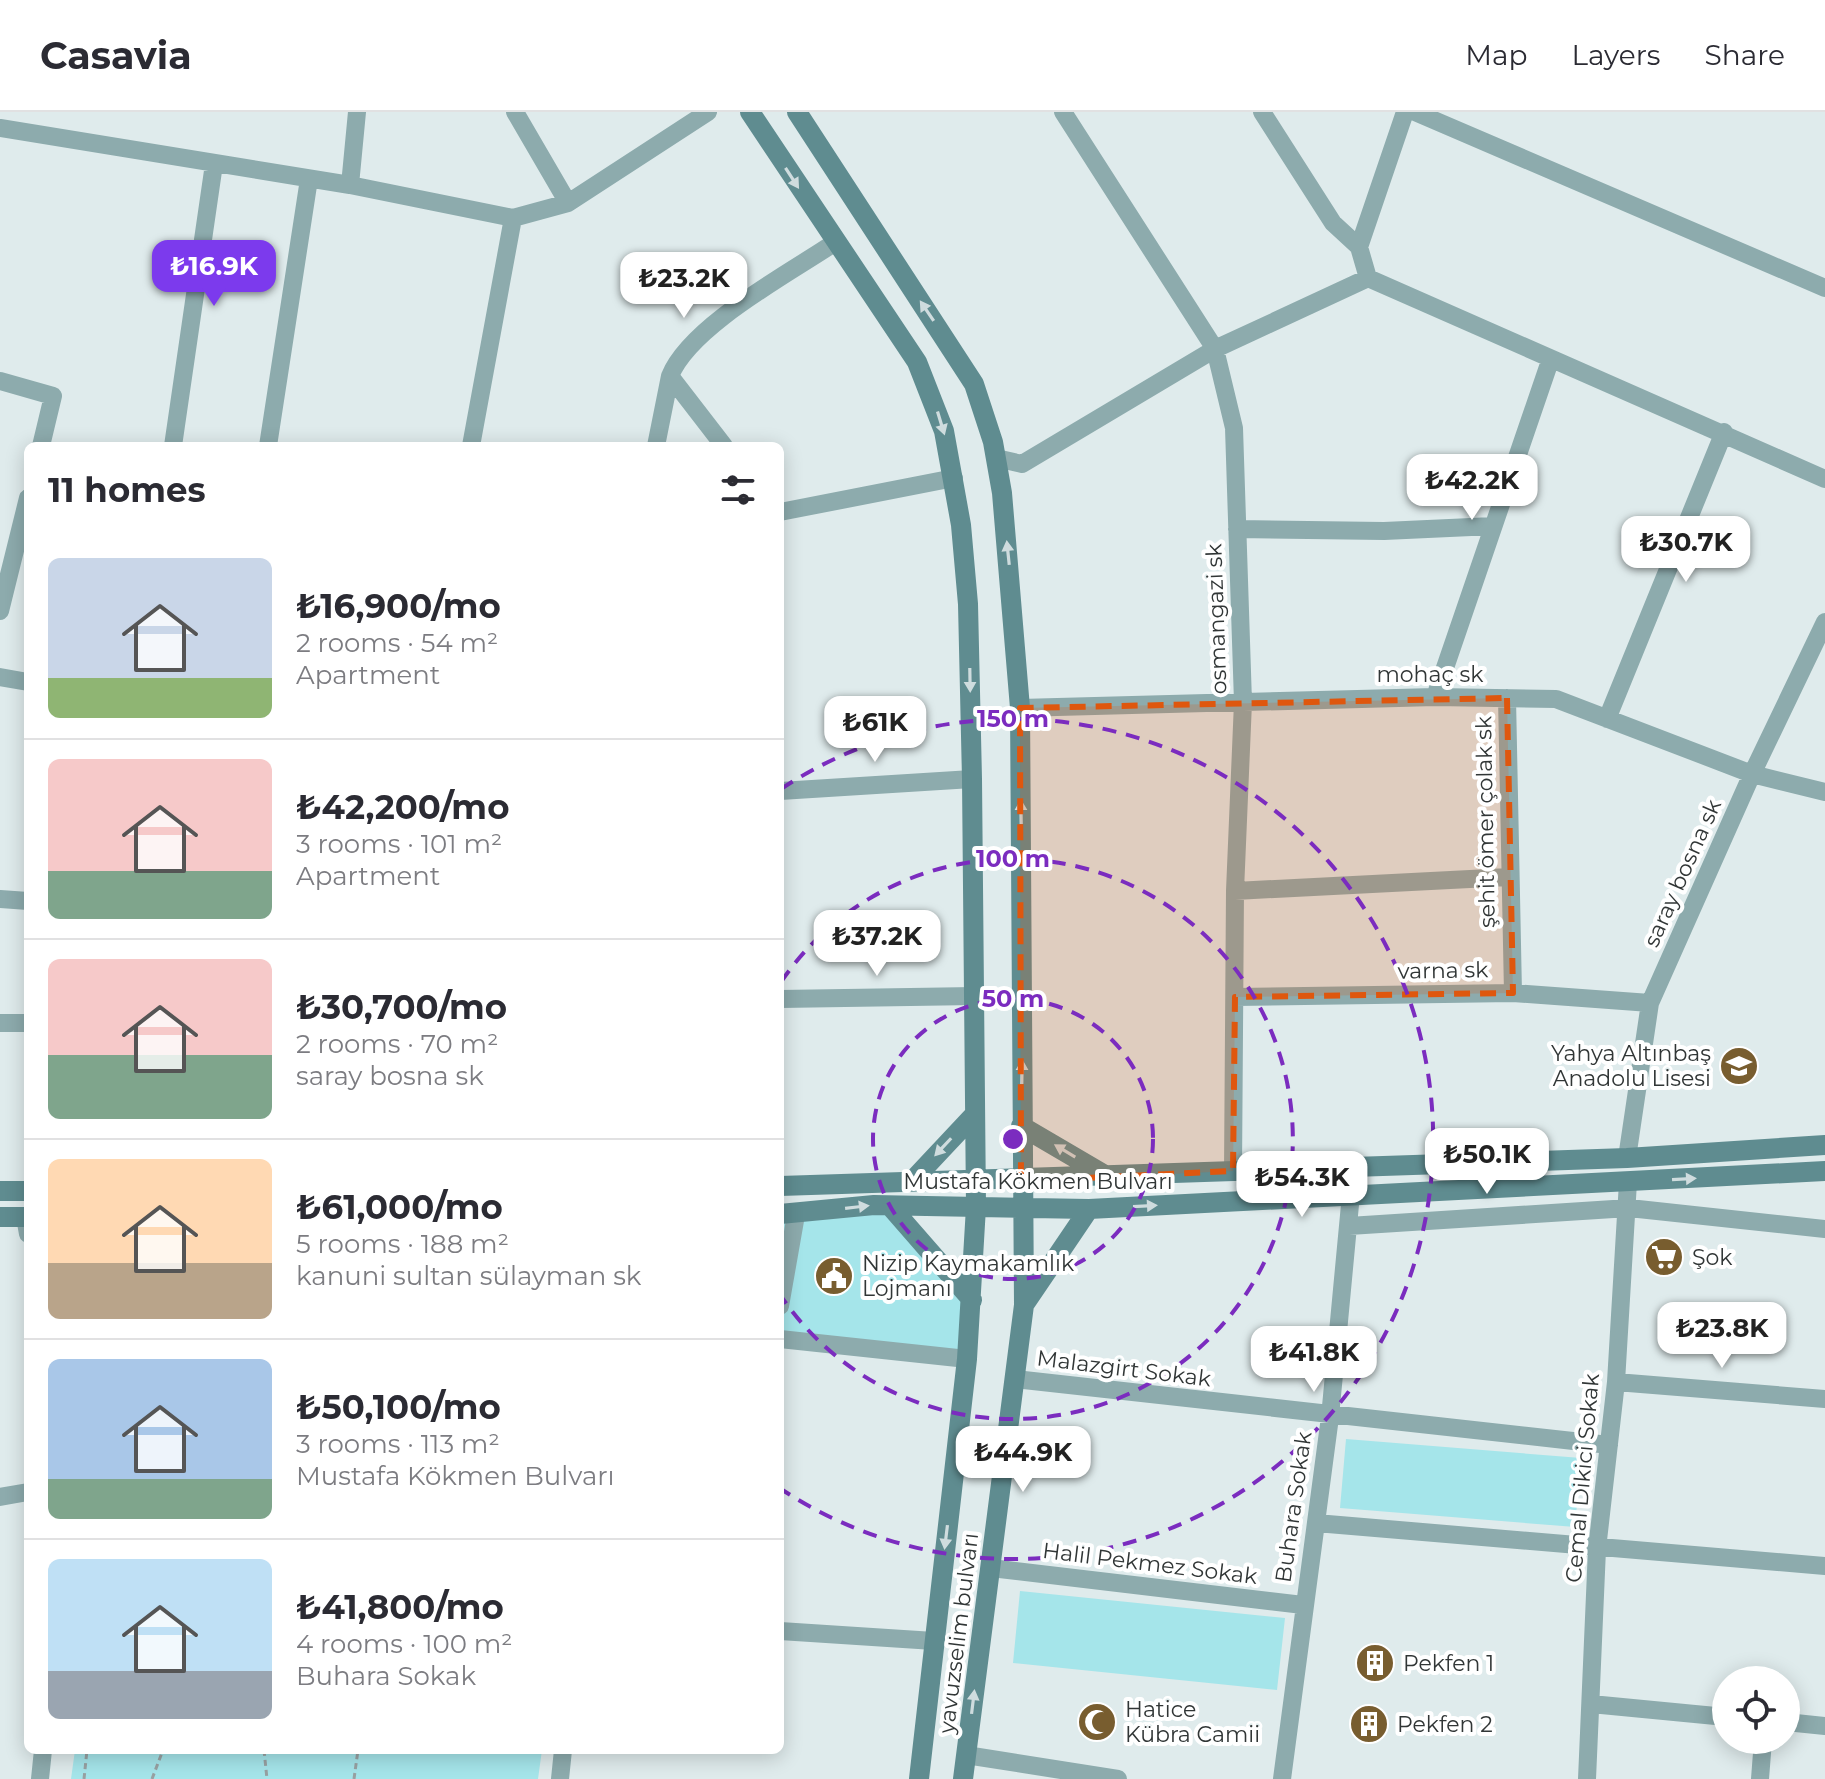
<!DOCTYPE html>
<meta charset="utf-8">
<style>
:root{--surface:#fff;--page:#f2f2f3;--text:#2b2b33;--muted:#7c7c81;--line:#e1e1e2;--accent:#7c3aed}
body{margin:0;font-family:Montserrat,sans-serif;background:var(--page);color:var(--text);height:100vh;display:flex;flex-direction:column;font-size:30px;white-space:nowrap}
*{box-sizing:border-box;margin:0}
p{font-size:26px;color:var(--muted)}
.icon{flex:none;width:44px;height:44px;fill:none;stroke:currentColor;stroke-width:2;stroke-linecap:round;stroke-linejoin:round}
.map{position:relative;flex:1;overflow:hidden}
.side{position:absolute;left:24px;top:330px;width:760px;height:1312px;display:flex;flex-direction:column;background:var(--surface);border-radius:12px;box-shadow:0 4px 20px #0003}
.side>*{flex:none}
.controls{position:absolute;left:1712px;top:1554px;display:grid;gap:16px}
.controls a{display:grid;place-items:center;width:88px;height:88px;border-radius:50%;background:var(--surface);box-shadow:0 4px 20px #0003;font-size:40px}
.price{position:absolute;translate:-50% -68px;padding:0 18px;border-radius:16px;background:#fff;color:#222;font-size:26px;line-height:52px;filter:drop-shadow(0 2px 4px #0008)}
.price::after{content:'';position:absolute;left:50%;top:48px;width:24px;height:18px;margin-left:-12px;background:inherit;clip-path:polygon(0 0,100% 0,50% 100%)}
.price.current{background:var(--accent);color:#fff}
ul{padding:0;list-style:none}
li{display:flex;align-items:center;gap:24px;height:200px;padding:0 24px}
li+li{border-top:2px solid var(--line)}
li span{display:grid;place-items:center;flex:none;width:224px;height:160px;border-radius:12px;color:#555}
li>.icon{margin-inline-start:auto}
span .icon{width:96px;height:96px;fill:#fffc;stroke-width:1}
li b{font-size:34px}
h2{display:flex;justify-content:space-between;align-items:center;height:96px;padding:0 24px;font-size:34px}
header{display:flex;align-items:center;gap:48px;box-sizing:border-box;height:112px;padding:0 40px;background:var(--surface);border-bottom:2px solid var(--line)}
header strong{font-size:38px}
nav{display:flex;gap:44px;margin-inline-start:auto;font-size:28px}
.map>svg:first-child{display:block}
.green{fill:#a5e5ea}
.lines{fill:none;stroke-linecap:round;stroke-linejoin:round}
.path{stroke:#98a1a2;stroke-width:3;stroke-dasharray:6 4;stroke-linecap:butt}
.minor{stroke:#8dabad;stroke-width:18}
.secondary{stroke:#5f8c90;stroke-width:20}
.oneway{fill:#cfdcde}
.marked{fill:#df570e;fill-opacity:0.2;stroke:#df570e;stroke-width:6;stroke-dasharray:16 10;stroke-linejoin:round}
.ring{fill:none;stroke:#7b2cbf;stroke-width:4;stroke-dasharray:14 10}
.labels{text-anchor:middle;stroke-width:8;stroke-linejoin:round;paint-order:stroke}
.street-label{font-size:22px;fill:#313636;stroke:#fff}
.poi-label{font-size:22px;fill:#313636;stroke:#fff;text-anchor:start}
.centre{fill:#7b2cbf;stroke:#fff;stroke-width:4}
.ring-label{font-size:24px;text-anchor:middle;font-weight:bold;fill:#7b2cbf;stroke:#fff;stroke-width:8;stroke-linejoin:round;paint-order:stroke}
</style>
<header>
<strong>Casavia</strong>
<nav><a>Map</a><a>Layers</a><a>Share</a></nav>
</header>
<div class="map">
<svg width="1825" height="1667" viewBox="0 0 1825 1667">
<rect width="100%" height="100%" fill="#dfebec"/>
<path class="green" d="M890,1094l82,94 -5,59 -187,-20v-125z
M1346,1327l235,19 -6,69 -235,-19z
M1020,1479l265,27 -8,72 -264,-27z
M75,1638h467l-4,29h-467z"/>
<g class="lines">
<path class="path" d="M264,1638l3,29
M84,1667l3,-29
M152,1667l11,-29
M354,1667l4,-29"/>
<path class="minor" d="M515,0l53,91
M1063,0l152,237 19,79 9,274 -8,189 -2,280
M1262,0l71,111 26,24 9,31
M1415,0l410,176
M0,16l350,57 163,33
M350,73l7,-73
M1359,135l46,-135
M0,269l53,15 -12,50
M173,334l41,-282
M268,334l41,-267
M471,334l42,-228 55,-15 140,-91
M656,334l14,-70
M724,334l-54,-70c20,-50 118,-102 164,-133
M996,346l26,6 193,-115 153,-71 457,201
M780,400l174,-34
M1237,417l147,2 109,-5
M0,499l28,-113
M0,565l28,5
M1435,585l115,-336
M1507,586l6,295
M1020,596l415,-11 121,2 196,75 73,18
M1607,607l117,-287
M780,679l192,-12
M1235,779l274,-14
M0,787l28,2
M1235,885l278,-4 137,10
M780,887l195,-3
M0,911h28
M1627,1046l23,-155 102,-229 73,-152
M25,1105l3,17
M1349,1114l280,-18 196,21
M780,1194l16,-91
M780,1227l187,20
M1015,1267l594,66
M1616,1270l209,17
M0,1385l28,-5
M1316,1411l509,43
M991,1456l312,37
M780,1519l154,10
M1591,1592l135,13
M1786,1610l39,4
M966,1643l152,24
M40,1667l3,-29
M560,1667l3,-29
M1282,1667l48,-362 21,-223
M1587,1667l10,-230 19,-167 12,-200
M1760,1667l3,-39"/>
<path class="secondary" d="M750,0l167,250 27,69 17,94 7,79 4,175 4,428 -9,152 -48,420
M797,0l177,272 19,58 9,51 18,215 4,597 -61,474
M1021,1014l87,51
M913,1068l61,-65
M780,1074l847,-28 198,-13
M0,1079h28
M890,1094l82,94
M780,1102l94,-9 215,4 736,-38
M0,1105h28
M1024,1193l65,-96"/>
</g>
<defs><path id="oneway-solid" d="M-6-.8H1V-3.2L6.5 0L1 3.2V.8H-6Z" transform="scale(2)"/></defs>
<g class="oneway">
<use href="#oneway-solid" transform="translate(792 66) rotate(57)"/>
<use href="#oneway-solid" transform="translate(927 199) rotate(-124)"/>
<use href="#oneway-solid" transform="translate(941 311) rotate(73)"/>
<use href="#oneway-solid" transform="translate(1008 441) rotate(-96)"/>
<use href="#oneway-solid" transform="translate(970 568) rotate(89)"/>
<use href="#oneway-solid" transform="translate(1021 700) rotate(-91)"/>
<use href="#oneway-solid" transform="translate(1022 960) rotate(-89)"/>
<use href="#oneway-solid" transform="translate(943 1035) rotate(133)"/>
<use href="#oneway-solid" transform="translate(1065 1039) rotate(-149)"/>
<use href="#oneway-solid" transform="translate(1684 1067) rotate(-3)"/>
<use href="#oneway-solid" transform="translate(1145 1094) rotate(-3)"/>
<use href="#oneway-solid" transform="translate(857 1095) rotate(-7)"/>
<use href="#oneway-solid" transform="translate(946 1425) rotate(97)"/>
<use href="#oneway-solid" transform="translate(973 1590) rotate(-83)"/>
</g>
<path class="marked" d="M1507,586l6,295 -278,4 -2,174 -212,10 -1,-473z"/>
<g class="ring">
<circle cx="1013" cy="1027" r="140"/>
<path d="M781 870A280 280 0 1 1 781 1184"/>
<path d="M781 677A420 420 0 1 1 781 1377"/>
</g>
<defs>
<symbol id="school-disc" viewBox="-11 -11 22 22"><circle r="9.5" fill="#785d2f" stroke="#fff"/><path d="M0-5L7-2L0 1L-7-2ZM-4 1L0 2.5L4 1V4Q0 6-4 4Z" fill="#fff"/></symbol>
<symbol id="supermarket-disc" viewBox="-11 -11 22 22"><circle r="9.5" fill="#785d2f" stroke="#fff"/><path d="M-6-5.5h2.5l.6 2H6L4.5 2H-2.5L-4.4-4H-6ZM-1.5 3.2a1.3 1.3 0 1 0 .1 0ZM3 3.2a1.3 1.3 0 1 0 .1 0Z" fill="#fff"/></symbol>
<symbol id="civic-disc" viewBox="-11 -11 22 22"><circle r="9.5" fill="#785d2f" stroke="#fff"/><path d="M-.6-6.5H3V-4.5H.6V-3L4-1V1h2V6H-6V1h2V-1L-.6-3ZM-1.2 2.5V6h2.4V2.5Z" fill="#fff"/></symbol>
<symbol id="building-disc" viewBox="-11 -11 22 22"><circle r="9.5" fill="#785d2f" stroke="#fff"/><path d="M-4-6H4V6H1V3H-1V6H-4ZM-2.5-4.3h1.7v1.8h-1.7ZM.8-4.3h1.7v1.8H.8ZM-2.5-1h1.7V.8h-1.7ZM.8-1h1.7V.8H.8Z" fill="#fff"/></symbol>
<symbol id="mosque-disc" viewBox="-11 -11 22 22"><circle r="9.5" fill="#785d2f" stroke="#fff"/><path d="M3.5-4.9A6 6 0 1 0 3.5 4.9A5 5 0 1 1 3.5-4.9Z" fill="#fff"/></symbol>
</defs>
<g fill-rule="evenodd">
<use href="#school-disc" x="1717" y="932" width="44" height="44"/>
<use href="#supermarket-disc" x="1642" y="1123" width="44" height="44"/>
<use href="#civic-disc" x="812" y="1142" width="44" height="44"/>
<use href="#building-disc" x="1353" y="1529" width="44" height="44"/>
<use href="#mosque-disc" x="1075" y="1588" width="44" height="44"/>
<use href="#building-disc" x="1347" y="1590" width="44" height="44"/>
</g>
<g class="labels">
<g class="street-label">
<text transform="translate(1216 507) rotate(-92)" y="8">osmangazi sk</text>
<text x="1430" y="570">mohaç sk</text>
<text transform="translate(1485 710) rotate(-91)" y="8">şehit ömer çolak sk</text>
<text transform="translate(1682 761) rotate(-66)" y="8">saray bosna sk</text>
<text transform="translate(1443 858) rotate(-1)" y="8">varna sk</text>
<text x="1038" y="1077">Mustafa Kökmen Bulvarı</text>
<text transform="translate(1124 1256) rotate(7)" y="8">Malazgirt Sokak</text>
<text transform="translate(1582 1366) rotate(-85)" y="8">Cemal Dikici Sokak</text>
<text transform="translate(1293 1395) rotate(-82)" y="8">Buhara Sokak</text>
<text transform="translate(1150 1451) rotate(7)" y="8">Halil Pekmez Sokak</text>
<text transform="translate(958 1521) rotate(-83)" y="8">yavuzselim bulvarı</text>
</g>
<g class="poi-label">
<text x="1711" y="949" text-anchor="end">Yahya Altınbaş<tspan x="1711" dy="25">Anadolu Lisesi</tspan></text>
<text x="1692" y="1153">Şok</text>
<text x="862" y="1159">Nizip Kaymakamlık<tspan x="862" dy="25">Lojmanı</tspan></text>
<text x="1403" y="1559">Pekfen 1</text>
<text x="1125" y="1605">Hatice<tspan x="1125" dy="25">Kübra Camii</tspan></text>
<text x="1397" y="1620">Pekfen 2</text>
</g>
</g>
<circle cx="1013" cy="1027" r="12" class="centre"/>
<g class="ring-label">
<text x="1013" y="615">150 m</text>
<text x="1013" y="755">100 m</text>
<text x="1013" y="895">50 m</text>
</g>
</svg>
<div class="controls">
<a><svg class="icon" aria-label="locate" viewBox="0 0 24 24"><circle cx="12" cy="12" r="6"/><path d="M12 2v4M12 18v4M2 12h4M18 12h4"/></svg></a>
</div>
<b class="price current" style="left:214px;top:196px">₺16.9K</b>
<b class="price" style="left:684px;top:208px">₺23.2K</b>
<b class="price" style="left:1472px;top:410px">₺42.2K</b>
<b class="price" style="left:1686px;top:472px">₺30.7K</b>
<b class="price" style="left:875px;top:652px">₺61K</b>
<b class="price" style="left:877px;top:866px">₺37.2K</b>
<b class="price" style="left:1487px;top:1084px">₺50.1K</b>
<b class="price" style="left:1302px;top:1107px">₺54.3K</b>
<b class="price" style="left:1722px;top:1258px">₺23.8K</b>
<b class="price" style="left:1314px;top:1282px">₺41.8K</b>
<b class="price" style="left:1023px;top:1382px">₺44.9K</b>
<section class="side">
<h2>11 homes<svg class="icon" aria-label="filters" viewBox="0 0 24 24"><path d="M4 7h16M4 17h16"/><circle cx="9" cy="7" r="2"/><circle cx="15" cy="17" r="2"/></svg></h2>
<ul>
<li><span style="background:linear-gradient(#c9d6e8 75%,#8fb573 0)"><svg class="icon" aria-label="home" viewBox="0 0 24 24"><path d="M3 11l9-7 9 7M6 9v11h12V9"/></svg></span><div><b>₺16,900/mo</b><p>2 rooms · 54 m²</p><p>Apartment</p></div></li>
<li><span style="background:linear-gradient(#f6c9c9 70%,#7fa58c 0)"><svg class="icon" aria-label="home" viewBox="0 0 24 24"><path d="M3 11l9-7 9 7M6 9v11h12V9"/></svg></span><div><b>₺42,200/mo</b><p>3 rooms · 101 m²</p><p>Apartment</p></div></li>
<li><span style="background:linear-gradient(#f6c9c9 60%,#7fa58c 0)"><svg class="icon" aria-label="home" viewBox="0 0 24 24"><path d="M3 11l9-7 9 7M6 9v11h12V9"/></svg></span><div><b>₺30,700/mo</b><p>2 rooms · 70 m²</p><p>saray bosna sk</p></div></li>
<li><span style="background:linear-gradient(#ffd9b3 65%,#b9a48a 0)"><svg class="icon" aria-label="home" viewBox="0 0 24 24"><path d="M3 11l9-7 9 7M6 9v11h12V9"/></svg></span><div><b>₺61,000/mo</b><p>5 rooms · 188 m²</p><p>kanuni sultan sülayman sk</p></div></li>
<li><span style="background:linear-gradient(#a9c7e8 75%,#7fa58c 0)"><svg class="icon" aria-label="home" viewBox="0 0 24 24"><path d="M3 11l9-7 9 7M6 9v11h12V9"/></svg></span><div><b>₺50,100/mo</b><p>3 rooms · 113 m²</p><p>Mustafa Kökmen Bulvarı</p></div></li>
<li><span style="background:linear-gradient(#bfe0f5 70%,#9aa5b1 0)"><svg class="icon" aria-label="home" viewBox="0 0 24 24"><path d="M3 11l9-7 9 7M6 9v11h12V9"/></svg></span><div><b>₺41,800/mo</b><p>4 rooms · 100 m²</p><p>Buhara Sokak</p></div></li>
</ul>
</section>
</div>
